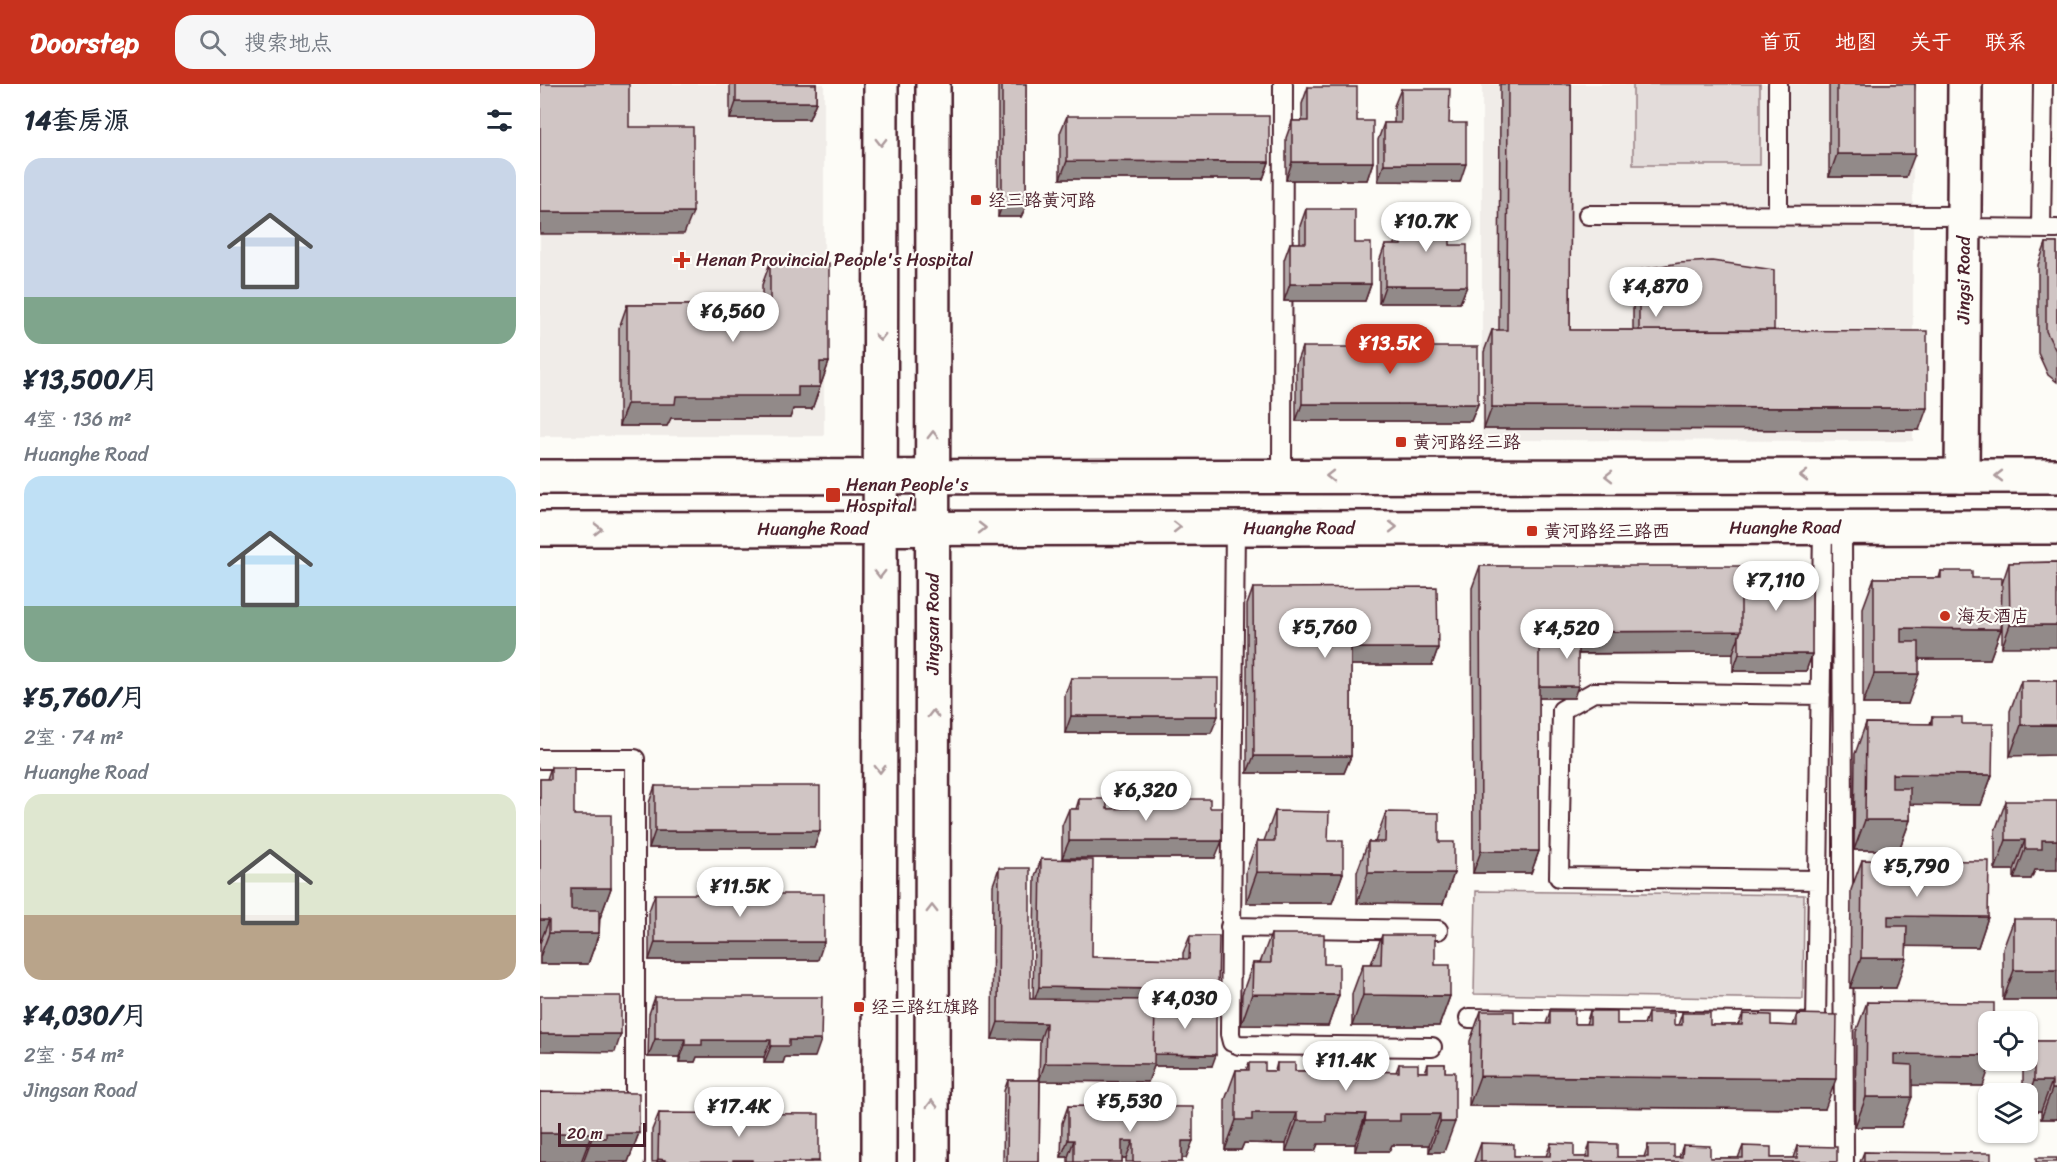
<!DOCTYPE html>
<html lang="zh">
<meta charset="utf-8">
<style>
:root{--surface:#fff;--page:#f6f6f7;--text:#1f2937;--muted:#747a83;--accent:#c8321e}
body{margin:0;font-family:Sriracha,"LXGW WenKai TC",sans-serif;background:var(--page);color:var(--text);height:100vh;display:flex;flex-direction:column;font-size:22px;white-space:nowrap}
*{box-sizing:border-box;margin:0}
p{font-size:20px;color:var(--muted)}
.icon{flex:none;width:33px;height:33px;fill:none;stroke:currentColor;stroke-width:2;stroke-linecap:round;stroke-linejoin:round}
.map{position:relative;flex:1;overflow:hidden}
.drawer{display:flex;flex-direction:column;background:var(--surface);width:540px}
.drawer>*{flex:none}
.controls{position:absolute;left:1438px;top:927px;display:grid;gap:12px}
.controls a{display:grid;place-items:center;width:60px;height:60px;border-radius:12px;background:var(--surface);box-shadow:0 2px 4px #0004;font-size:30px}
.scale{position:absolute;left:18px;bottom:15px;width:88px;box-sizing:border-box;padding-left:6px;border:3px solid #4a1f2b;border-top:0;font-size:16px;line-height:21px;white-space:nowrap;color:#4a1f2b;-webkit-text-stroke:4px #fdfcf7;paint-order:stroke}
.price{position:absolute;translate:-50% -51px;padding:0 14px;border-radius:21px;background:#fff;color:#222;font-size:20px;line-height:39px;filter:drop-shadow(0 2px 3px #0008)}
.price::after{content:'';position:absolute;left:50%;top:36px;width:18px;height:14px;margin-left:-9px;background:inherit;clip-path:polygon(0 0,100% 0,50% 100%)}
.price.active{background:var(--accent);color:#fff}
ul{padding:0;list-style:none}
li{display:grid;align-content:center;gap:12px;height:318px;padding:0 24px}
li span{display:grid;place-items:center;height:186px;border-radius:18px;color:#555}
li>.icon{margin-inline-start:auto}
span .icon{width:108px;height:108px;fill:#fffc;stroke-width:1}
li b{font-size:26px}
h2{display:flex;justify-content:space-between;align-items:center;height:72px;padding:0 24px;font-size:26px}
header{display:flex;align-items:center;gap:36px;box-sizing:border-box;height:84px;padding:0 30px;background:var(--accent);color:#fff}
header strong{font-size:28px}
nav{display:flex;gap:33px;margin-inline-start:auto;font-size:21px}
.search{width:420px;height:54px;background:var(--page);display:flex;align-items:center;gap:15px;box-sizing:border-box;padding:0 21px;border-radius:18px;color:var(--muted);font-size:22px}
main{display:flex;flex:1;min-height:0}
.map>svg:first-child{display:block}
.built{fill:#f0ece8}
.green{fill:#e3dcda;stroke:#967e82;stroke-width:1.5}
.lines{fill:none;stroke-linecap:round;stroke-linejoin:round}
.service-casing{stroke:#4a1f2b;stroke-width:22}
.minor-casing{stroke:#4a1f2b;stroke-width:38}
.secondary-casing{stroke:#4a1f2b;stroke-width:38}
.service{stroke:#fdfcf7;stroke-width:18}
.minor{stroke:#fdfcf7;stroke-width:33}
.secondary{stroke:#fdfcf7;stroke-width:33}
.wall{fill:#b3a9a9;stroke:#4a1f2b;stroke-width:1.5}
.shaded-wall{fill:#928a89;stroke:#4a1f2b;stroke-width:1.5}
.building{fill:#d0c5c4;stroke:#4a1f2b;stroke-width:1.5}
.oneway{stroke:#ac999b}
.poi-dot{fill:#c8321e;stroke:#fdfcf7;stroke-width:2}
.labels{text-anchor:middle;stroke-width:4.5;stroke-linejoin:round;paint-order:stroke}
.poi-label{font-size:18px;fill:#4a1f2b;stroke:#fdfcf7;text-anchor:start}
.street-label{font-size:18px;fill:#4a1f2b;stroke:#fdfcf7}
</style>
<header>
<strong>Doorstep</strong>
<div class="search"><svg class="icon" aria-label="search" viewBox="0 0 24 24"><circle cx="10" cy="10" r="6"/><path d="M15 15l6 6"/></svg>搜索地点</div>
<nav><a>首页</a><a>地图</a><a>关于</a><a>联系</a></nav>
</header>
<main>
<section class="drawer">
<h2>14套房源<svg class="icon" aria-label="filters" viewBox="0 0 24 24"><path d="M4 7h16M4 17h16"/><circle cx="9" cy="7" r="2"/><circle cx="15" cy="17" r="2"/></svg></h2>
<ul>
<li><span style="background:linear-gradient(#c9d6e8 75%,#7fa58c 0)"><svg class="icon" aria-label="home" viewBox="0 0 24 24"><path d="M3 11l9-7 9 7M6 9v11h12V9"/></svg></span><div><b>¥13,500/月</b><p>4室 · 136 m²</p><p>Huanghe Road</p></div></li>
<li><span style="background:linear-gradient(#bfe0f5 70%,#7fa58c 0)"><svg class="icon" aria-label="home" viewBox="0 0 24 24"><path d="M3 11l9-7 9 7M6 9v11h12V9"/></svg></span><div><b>¥5,760/月</b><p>2室 · 74 m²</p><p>Huanghe Road</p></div></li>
<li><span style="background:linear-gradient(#dfe7d0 65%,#b9a48a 0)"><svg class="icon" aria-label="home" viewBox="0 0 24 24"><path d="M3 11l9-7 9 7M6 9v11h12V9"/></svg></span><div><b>¥4,030/月</b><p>2室 · 54 m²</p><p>Jingsan Road</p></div></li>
</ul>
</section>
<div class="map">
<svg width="1517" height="1078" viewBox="0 0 1517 1078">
<rect width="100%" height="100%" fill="#fdfcf7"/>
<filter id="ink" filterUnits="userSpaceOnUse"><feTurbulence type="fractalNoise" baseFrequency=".0167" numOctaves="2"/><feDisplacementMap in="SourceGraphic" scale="12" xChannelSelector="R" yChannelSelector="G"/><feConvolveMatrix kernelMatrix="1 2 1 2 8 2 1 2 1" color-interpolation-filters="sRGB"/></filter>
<g filter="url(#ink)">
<path class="built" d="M0,0h284v352h-284z
M942,0h431v357l-431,-1z"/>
<path class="green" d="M1093,0h127v81h-127z
M936,807l328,4 -1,104 -329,-5z"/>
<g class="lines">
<defs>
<path id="service" d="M1238,0v131
M1048,131l376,1
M1424,144l93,1
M1501,145l2,-145
M742,392l1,-392
M1302,442l2,636
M695,443l-5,507 2,8 7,3 193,2
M0,675h95v403
M1278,796l-259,-3 3,-167 32,-18 227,3
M690,843l208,3
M929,934l347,5 7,-497"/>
<g id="minor">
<path id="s1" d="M1422,392l3,-392"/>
</g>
<g id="secondary">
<path d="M0,393l1517,-1"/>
<path id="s2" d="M0,445l1517,-2"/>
<path d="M339,1078l2,-1078"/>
<path id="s3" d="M392,1078l1,-1078"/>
</g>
</defs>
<use href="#service" class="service-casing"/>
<use href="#minor" class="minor-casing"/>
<use href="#secondary" class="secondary-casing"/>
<use href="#service" class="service"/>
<use href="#minor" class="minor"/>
<use href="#secondary" class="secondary"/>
</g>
<path class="wall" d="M190,0h86v18l-7,17h-79z
M458,0h28v122l-5,11h-23z
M960,0h71l-1,246h63v-43l6,-17 135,60 145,100 -435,-1v-77l8,-22h7z
M1289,0h86l-9,93h-77z
M768,3l49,34 16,41 -6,18h-81v-42l6,-17h10v-17z
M861,5l48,34 11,59 -82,-1v-41l6,-17h10v-17z
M527,32l202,46 -6,17h-203v-46z
M766,125l49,34 16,41 -6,17h-81v-41l6,-17h10v-17z
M861,127l49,34 17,41 -7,17h-81v-41l6,-17h10v-17z
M1506,159h11v139l-9,-7 -10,-22v-88z
M230,179l59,99 -17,47h-19l-3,9h-119l-4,8h-48v-98l8,-23h135v-20z
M762,263l176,57 -7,17h-175v-57z
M1517,478l-55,85v-38l-1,20 -11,30h-71l-11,45h-45v-96l11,-30h65l2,-7 31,7 30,6 7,-21z
M940,482l261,5 71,83 -6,17h-73v-18l-155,1 -4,44h-35v153l-8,22h-58l-1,-285z
M713,504l185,60 -6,17h-81v91l-7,17h-97v-168z
M531,594l140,55h-146v-38z
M1481,597h36l-47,75v-45z
M1392,633l30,7 30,51 -11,30 -71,-1v16l-11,30h-45l1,-96 11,-31 64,1z
M11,683l60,121 -11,30 -1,15 -11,31h-48v-185h7z
M115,702l165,45 -6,17h-165v-45z
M539,715l28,10 20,-1 3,-9 29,9h18l3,-9 30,9 5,50h-153v-32l7,-17h7z
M1466,717l51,69h-22l-4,9h-17v-9h-19v-39z
M735,727l53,30 15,32 -11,30h-86v-32l11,-30h7z
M846,728l53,30 15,31 -11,31 -86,-1v-31l11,-30h7z
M501,775l51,98 91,2v-6l7,-17 28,54 -5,16 -1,60h-58l-6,16 -108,-1 -1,81h-36l1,-71 4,-11h31l1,-40 -48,-1 1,-154 6,-17 31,131h3l2,-122z
M1322,776l126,57 -10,30 -71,-1 -11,42h-46l1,-98z
M115,810l163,66h-169v-49z
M1474,835l43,81h-54v-51z
M731,850l53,30 15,31 -11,31 -87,-1 1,-31 11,-31h7z
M842,851l53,30 15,31 -11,30h-87v-32l11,-30h8z
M115,913l160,60h-30l-2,6h-19v-6h-67l-2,5h-16v-5h-31l1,-43z
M1327,918l116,84 -71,-1 -11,42h-46l1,-95z
M941,927l33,12 32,1 4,-13 24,13h12l4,-13 27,13h27l4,-11 26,12h4l4,-12 28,12h28l5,-11 28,11 22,1 4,-12 28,95 -356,-3 1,-65z
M1494,957h23v78h-16v-8h-13v-17h-5v-23l4,-11h1z
M709,979l16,8h10l2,-8 18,8h24l3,-8 17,8h12l3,-8 16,8 26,1 3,-8 19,8h7l3,-8h17l-1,88h-15v-7h-37l-3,6h-34v-7h-37l-3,7h-29v-7l-42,-1 -3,7h-16v-50l11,-30h10z
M0,1008l99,41 -11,29h-88z
M528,1022l118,52h-4v4h-56v-4h-4v4h-54v-5h-7l1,-34z
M119,1029l160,48v1h-167v-32z
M941,1059l33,13h32l5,-13 23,14h12l4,-14 27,14h27l4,-12 26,12h5l4,-12 27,13h28l5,-12 28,12h22l4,-12 40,16h-363z
M1324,1068l127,10h-131z"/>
<path class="shaded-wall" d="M196,18h80l-7,17h-79z
M1297,70h78l-9,23h-77z
M527,77l202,1 -6,17h-203z
M752,78h81l-6,18h-81z
M844,80h82l-6,18 -82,-1z
M462,122h24l-5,11h-23z
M0,128h153l-9,22h-144z
M750,200h81l-6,17h-81z
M845,202h82l-7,17h-81z
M280,278h9l-8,22h-9z
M258,303h22l-8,22h-19l-3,9h-119l-4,8h-48l8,-22 49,-8z
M762,320h176l-7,17h-175z
M952,323l435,1 -8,22 -435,-1z
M1470,541h47v22h-55z
M1361,544l100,1 -11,30h-100z
M1201,547l-8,22 -198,1 4,-22z
M811,564h87l-6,17h-88z
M1199,570h73l-6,17h-73z
M1334,590h45l-11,30h-45z
M995,602h43l-4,12h-43z
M531,632h147l-7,17h-146z
M1481,641h36v30l-47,1z
M714,672h97l-7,17h-97z
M1352,690l100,1 -11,30 -100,-1z
M1325,736h45l-11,30h-45z
M115,747h165l-6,17h-165z
M1466,756h19l-11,30h-19z
M1502,756h15v30h-22l-4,9h-17l11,-30z
M529,757h153l-7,17h-153z
M941,767h58l-8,22h-58z
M717,788l86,1 -11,30h-86z
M828,789h86l-11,31 -86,-1z
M31,804h40l-11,30h-40z
M1348,832l100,1 -10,30 -101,-1z
M0,836h9l-9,23z
M9,849h50l-11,31h-48v-7z
M115,858h169l-6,18h-169z
M1321,874h45l-10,30h-46z
M1474,886h43v30h-54z
M499,903l179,3 -6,17 -179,-3z
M712,910l87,1 -11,31 -87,-1z
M823,911l87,1 -11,30h-87z
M458,938l48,1 -6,17 -48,-1z
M0,950h81l-6,18 -75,-1z
M115,955h30l-6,18h-31z
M162,956h69l-7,17h-67l-2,5h-16l6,-17z
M249,956h32l-6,17h-30l-2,6h-19l7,-17z
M612,970l64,1 -4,11h-58l-6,16 -109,-1 6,-18z
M1354,970l95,1v5h3l-9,26 -100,-1z
M940,992l356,3 -11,30 -356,-3z
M1494,997h18l-11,30h-13v-13z
M1512,1005h5v30h-16z
M1326,1013h46l-11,30h-46z
M712,1029h45l-11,31 -42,-1 -3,7h-16l11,-30z
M786,1029l40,1 -11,30h-37l-3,7h-29l11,-30z
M860,1030h40l-11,31h-37l-3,6h-34l10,-30z
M900,1038h15l-11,30h-15z
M0,1049h52l-11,29h-41z
M66,1049h33l-11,29h-45l9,-24z
M528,1056h6l-6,17h-7z
M582,1057h11l-7,17h-10z
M642,1057h11l-7,17h-10z
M118,1075l7,1 -1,2h-7z
M193,1076h19l-1,2h-19z"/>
<path class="building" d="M0,0h89v43h64v85h-153z
M196,0h80v18h-80z
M462,0h24v122h-24z
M968,0h63l-1,246 357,1v77l-435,-1v-77h15z
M1297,0h78v70h-78z
M768,3h49v34h16v41h-81v-41h16z
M861,5h49l-1,34h17v41h-82v-41h17z
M527,32h202v46l-202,-1z
M766,125h49v34h16v41h-81v-41h16z
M861,127h49v34h17v41h-82v-41h16z
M1506,159h11v110l-11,-22z
M1172,177l62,9v60h-135v-60l40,-7z
M230,179h59v99h-9v25h-22v9h-122l-1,8h-48v-99h143z
M762,263h176v57h-176z
M1517,478v63h-47l-1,-62z
M940,482h261v65l-202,1v219h-58z
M1272,486v84h-73v-18l2,-5v-60z
M1401,487h31v7h30l-1,51 -100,-1v14h18v32h-45v-96h67z
M897,503l1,61h-87v108h-97l-1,-168z
M999,558h39v44h-39z
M531,594h147v38h-147z
M1481,597h36v44h-36z
M1392,633h30v7h31l-1,51 -100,-1v14h18v32h-45l1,-97 66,1z
M11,683h23v48h37v73h-40v22h28v23h-50v-13h-9v-141h11z
M115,702h165v45h-165z
M539,715h28v10l23,-1v-9h29v9h21v-9h30v9h12v33h-153v-32h10z
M1466,717h51v39h-15v9h-17v-9h-19z
M735,727l54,1 -1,29h15v32l-86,-1v-31h18z
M846,728l53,1v29h15v31h-86v-31h17z
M501,775l52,1 -1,97 97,2 1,-23h29l-1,54 -179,-3z
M1322,776l127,1 -1,56 -100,-1v10h19l-1,32h-45z
M459,784h31v131l125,1 -1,64 -109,-1 1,-40 -48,-1z
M115,810h169v48h-169z
M1474,835h43v51h-43z
M731,850h53v30h15v31l-87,-1 1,-31h18z
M842,851h53v30h15v31l-87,-1v-31h18z
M0,912h81v38h-81z
M115,913h167l-1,43h-32v6h-18v-6h-69v5h-17v-6h-30z
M1327,918l127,1v19h-5v33l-95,-1v10l18,1v32h-46z
M615,921l61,1v49l-62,-1z
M941,927h33v12l36,1v-13h24v13h16v-13h27v13h31v-11h26v12h8v-12h28v12h32l1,-11 28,1v10l26,1v-12l40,1 -1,64 -356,-3z
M1494,957h23v48h-5v-8h-18z
M709,979h16v8h12v-8h18v8h27v-8h17v8h15v-8l16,1v7l29,1v-8h19v8h10v-8h17v8h10v50h-15v-8h-40v7h-35l1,-7 -40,-1v8h-29v-8h-45v7h-16v-50h13z
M468,996h32l-1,82h-32z
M0,1008l99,1v40h-33v5h-14v-5h-52z
M528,1022l125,1v34h-11v21h-49v-21h-11v21h-48v-22h-6z
M119,1029l160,1v47h-8v1h-59v-2h-19v2h-68v-2l-7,-1z
M941,1059l33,1v12h36l1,-13 23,1v13h16v-14l27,1v13h31v-12h26v12h8l1,-12 27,1v12h33v-12l28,1v11h26v-12l40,1v15h-356z
M1324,1068l127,1v9h-127z
M1496,1074h21v4h-21z"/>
<defs><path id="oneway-chevron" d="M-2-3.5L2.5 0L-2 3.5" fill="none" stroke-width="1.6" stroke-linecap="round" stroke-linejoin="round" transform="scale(1.5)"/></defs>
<g class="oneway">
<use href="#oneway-chevron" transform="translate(341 58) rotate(90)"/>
<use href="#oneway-chevron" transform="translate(340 253) rotate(90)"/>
<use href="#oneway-chevron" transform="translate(393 351) rotate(-90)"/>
<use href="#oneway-chevron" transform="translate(790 392) rotate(180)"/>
<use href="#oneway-chevron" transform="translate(1069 392) rotate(180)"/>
<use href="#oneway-chevron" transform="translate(1264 392) rotate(180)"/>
<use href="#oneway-chevron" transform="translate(1459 392) rotate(-180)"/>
<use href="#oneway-chevron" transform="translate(637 443)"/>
<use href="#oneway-chevron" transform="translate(853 443)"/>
<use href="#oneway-chevron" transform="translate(442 444)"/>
<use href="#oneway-chevron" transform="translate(58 445)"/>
<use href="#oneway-chevron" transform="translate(340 490) rotate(90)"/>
<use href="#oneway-chevron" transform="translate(393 630) rotate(-90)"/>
<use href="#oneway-chevron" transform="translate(340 685) rotate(90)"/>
<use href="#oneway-chevron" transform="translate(392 825) rotate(-90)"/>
<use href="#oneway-chevron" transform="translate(392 1020) rotate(-90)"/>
</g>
</g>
<g class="poi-dot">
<rect x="430" y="110" width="12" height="12" rx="3"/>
<path d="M139 167h6v6h6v6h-6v6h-6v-6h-6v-6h6z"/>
<rect x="855" y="352" width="12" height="12" rx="3"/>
<rect x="285" y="403" width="16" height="16" rx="3"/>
<rect x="986" y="441" width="12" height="12" rx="3"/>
<circle cx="1405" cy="532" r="6"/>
<rect x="313" y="917" width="12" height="12" rx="3"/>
</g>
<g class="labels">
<g class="poi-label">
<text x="448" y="122">经三路黄河路</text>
<text x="156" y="182">Henan Provincial People's Hospital</text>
<text x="873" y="364">黄河路经三路</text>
<text x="306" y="407">Henan People's<tspan x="306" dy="21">Hospital</tspan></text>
<text x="1004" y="453">黄河路经三路西</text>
<text x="1417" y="538">海友酒店</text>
<text x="331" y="929">经三路红旗路</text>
</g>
<g class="street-label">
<text dy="6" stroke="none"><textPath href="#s1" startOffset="196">Jingsi Road</textPath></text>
<text dy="6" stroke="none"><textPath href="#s2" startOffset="1245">Huanghe Road</textPath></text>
<text dy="6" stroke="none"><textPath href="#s2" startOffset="759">Huanghe Road</textPath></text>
<text dy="6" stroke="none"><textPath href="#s2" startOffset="273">Huanghe Road</textPath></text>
<text dy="6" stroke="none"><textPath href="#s3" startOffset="538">Jingsan Road</textPath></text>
</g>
</g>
</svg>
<div class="controls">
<a><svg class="icon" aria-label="locate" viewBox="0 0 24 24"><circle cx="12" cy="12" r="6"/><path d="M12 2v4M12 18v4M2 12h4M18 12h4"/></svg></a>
<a><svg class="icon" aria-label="layers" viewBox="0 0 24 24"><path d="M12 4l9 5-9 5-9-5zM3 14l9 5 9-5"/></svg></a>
</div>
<div class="scale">20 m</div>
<b class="price" style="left:886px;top:169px">¥10.7K</b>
<b class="price" style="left:1116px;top:234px">¥4,870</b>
<b class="price" style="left:193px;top:259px">¥6,560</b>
<b class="price active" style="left:850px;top:291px">¥13.5K</b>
<b class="price" style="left:1236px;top:528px">¥7,110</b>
<b class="price" style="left:785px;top:575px">¥5,760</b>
<b class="price" style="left:1027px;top:576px">¥4,520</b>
<b class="price" style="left:606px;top:738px">¥6,320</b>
<b class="price" style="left:1377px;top:814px">¥5,790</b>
<b class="price" style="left:200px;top:834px">¥11.5K</b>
<b class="price" style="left:645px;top:946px">¥4,030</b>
<b class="price" style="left:806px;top:1008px">¥11.4K</b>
<b class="price" style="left:590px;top:1049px">¥5,530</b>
<b class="price" style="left:199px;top:1054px">¥17.4K</b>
</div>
</main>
